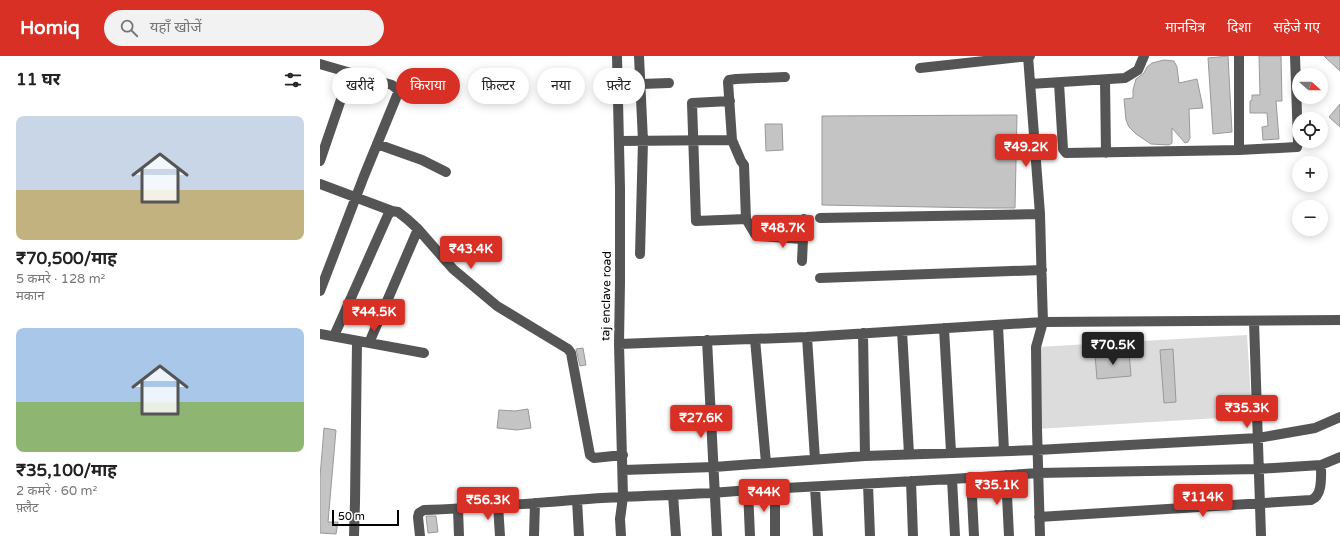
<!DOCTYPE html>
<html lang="hi">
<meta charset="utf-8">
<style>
:root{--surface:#fff;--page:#f2f2f2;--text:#222;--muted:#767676;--accent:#d93025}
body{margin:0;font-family:"Varela Round","Noto Sans Devanagari",sans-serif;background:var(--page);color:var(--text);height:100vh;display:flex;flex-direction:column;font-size:15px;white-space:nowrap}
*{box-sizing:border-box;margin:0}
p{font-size:13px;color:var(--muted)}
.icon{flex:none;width:22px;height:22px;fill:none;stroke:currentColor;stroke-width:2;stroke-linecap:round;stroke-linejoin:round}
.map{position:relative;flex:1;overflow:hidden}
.sheet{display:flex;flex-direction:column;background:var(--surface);width:320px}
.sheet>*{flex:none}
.top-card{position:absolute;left:12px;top:12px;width:380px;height:36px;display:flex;gap:8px}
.needle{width:26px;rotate:111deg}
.controls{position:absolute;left:972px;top:12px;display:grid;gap:8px}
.controls a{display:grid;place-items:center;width:36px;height:36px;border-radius:50%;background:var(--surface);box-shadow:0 2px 10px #0003;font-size:20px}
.scale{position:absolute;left:12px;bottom:10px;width:67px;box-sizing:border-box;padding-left:4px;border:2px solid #000;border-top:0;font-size:11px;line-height:14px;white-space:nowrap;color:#000;-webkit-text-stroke:3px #fff;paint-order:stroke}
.price{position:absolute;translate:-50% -34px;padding:0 9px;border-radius:4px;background:var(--accent);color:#fff;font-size:13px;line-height:26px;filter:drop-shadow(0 1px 2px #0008)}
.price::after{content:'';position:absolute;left:50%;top:24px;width:12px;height:9px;margin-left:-6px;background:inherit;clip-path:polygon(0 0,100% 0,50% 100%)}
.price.current{background:#222;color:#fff}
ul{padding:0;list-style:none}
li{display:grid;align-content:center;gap:8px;height:212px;padding:0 16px}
li span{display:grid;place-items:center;height:124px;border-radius:8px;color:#555}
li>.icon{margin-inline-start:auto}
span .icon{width:72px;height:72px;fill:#fffc;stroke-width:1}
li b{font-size:17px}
h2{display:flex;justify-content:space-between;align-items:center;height:48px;padding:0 16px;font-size:17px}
.tag{padding:0 14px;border-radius:18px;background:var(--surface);box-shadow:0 2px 10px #0003;font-size:14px;line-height:36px}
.tag.current{background:var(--accent);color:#fff}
header{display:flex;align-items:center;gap:24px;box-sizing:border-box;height:56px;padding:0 20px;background:var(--accent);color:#fff}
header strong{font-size:19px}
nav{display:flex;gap:22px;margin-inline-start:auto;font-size:14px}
.search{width:280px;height:36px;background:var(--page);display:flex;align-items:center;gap:10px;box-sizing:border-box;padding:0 14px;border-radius:22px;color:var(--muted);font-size:15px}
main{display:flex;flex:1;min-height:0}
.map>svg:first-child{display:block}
.green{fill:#dcdcdc}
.building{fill:#c4c4c4;stroke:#999}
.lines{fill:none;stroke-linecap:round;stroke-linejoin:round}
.minor{stroke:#555;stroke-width:10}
.labels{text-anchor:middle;stroke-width:4;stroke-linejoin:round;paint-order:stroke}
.street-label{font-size:12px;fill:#000;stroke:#fff}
</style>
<header>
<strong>Homiq</strong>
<div class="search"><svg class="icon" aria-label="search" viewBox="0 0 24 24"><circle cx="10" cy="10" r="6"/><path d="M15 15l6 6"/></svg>यहाँ खोजें</div>
<nav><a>मानचित्र</a><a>दिशा</a><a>सहेजे गए</a></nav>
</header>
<main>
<section class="sheet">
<h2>11 घर<svg class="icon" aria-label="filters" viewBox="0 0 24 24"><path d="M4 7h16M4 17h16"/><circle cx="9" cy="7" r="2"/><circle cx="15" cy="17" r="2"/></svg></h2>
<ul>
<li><span style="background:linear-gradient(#c9d6e8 60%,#c2b280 0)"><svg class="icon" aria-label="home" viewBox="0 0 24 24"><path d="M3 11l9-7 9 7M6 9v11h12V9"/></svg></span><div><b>₹70,500/माह</b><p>5 कमरे · 128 m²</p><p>मकान</p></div></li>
<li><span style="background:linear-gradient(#a9c7e8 60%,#8fb573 0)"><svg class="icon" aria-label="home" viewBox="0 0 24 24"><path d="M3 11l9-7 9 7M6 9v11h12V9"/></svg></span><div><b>₹35,100/माह</b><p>2 कमरे · 60 m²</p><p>फ़्लैट</p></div></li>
</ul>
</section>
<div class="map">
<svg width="1020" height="480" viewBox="0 0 1020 480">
<rect width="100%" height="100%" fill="#fff"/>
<path class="green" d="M927,279l5,81 -215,13v-82z"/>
<path class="building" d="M908,0l4,76 -19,2 -5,-76z
M939,0h22l1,45h-6l3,38 -16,1 -1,-13 6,-1 -1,-13h-17v-12l2,-1v-5h8z
M1004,0h16v15z
M844,4l10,1 3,6 2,16 18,-4 6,29 -14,1 1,29 -2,4 -3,1 -13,-15v15l-3,2 -18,-1 -15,-10 -7,-7 -3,-7 -2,-21 9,-1v-8l3,-11 8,-6 3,-6 5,-4z
M1020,48v23l-11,-10z
M697,59l-2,93h-30l-163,-3v-89z
M445,68h17l1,26 -17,1z
M263,292l3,17 -6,1 -4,-17z
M853,293l3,53 -12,1 -4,-53z
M809,296l2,24 -34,3 -2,-24z
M208,353l3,19 -14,2 -20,-2 2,-18 16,1z
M4,372l12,2 -8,92h10l-2,12 -16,-1v-56z
M106,460h10l2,16 -10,1z"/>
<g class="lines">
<path class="minor" d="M297,0l3,132v94l-1,62 4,153 -3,22 1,17
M319,0l4,85 -3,113
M708,0l12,158 2,77 1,31 -7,25 1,82 3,107
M0,8l72,21 6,5v3l-34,83 -44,115
M600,12l110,-12
M785,24l1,73
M739,27l4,66 3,4 173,-3v-94
M321,28l28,-1
M710,28l95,-6 13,-8 6,-14
M410,45l-38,2 4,118 50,-2 -2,-54 -3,-4 -9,-21 -4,-58 1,-2 7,-1 49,-2
M299,85l113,-1
M57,88l45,16 24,12
M919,94l58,-3 1,-5 -3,-86
M0,105l30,-88
M0,128l72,27
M500,162l220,-4
M426,163l9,15 3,2 45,3 1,-20
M482,205l1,-22
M500,222l222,-8
M934,265l7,215
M678,269l6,126
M624,272l7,124
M582,275l7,123
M543,277l2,123
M0,278l104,19
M14,280l54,-121 4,-4 6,1 9,7 11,10 35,40 44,37 71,43 3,4 19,102 4,3 29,-3
M487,281l8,122
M435,283l11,124
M387,284l10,196
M49,287l49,-114
M299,288l188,-7 236,-15 297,-2
M303,414l91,-3 151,-11 172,-6 221,-12 57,-10 25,-11
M686,419l3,61
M651,422l3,58
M632,423l3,57
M591,425l2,55
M548,428l2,52
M495,431l3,49
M455,433v47
M428,434l2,46
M353,439l3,41
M257,444l2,36
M178,449l2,31
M138,453l1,27
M719,461l272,-17c12,-4 10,-24 10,-35
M34,480l1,-34 2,-161
M100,480l-2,-19 1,-4 5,-3c59,-2 119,-8 178,-12 49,-3 98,-3 146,-8l204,-11 86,-6 220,-4 63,-4 19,-8
M214,480l1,-33"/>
</g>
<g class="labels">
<g class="street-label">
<text transform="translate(286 240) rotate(-89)" y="4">taj enclave road</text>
</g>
</g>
</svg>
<div class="controls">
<a><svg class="needle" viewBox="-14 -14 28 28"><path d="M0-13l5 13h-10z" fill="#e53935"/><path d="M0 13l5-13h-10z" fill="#767676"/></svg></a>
<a><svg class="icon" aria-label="locate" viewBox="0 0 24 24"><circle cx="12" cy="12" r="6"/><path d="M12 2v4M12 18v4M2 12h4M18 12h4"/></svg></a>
<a>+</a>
<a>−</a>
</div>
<div class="scale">50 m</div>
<b class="price" style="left:706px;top:112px">₹49.2K</b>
<b class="price" style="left:463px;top:193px">₹48.7K</b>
<b class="price" style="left:151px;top:214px">₹43.4K</b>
<b class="price" style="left:54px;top:277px">₹44.5K</b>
<b class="price current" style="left:793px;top:310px">₹70.5K</b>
<b class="price" style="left:927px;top:373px">₹35.3K</b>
<b class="price" style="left:381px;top:383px">₹27.6K</b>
<b class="price" style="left:677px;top:450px">₹35.1K</b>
<b class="price" style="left:444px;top:457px">₹44K</b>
<b class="price" style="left:883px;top:462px">₹114K</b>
<b class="price" style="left:168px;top:465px">₹56.3K</b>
<div class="top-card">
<a class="tag">खरीदें</a>
<a class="tag current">किराया</a>
<a class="tag">फ़िल्टर</a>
<a class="tag">नया</a>
<a class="tag">फ़्लैट</a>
</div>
</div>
</main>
